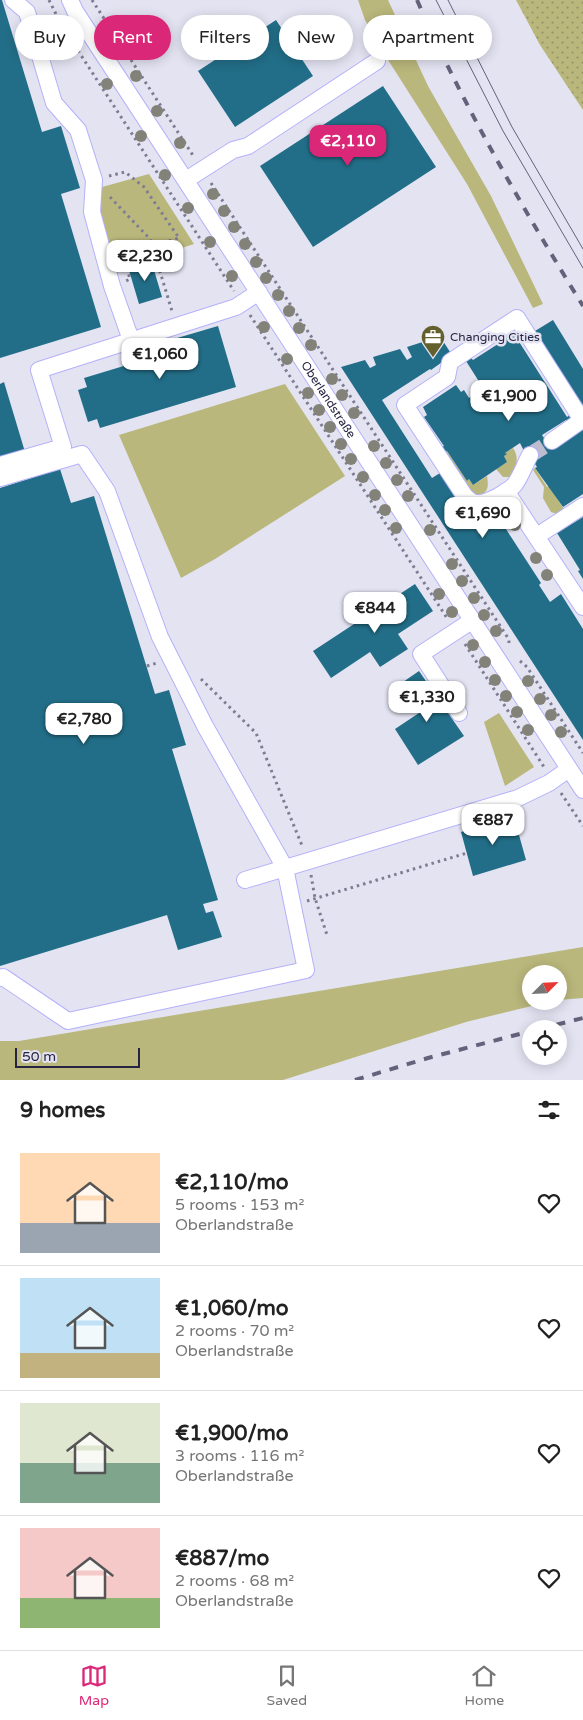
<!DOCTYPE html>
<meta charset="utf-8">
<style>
:root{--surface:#fff;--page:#f6f6f6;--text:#222;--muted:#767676;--line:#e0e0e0;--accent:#db2777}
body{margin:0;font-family:"Varela Round",sans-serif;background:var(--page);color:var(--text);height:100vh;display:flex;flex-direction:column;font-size:19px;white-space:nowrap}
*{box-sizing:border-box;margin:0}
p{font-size:16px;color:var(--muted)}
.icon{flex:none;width:28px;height:28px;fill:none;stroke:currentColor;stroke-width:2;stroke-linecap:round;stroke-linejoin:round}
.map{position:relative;height:1080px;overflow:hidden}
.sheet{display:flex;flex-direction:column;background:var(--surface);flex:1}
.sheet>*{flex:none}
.banner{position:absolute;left:15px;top:15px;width:554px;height:45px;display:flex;gap:10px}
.needle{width:32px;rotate:66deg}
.tools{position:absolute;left:522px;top:965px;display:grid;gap:10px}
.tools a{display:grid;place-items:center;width:45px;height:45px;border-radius:50%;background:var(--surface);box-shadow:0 2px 12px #0003;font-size:25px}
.scale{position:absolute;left:15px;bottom:12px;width:125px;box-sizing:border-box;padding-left:5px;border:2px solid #262441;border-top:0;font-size:14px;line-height:18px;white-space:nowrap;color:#262441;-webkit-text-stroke:4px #e3e3f2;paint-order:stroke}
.price{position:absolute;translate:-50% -42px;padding:0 11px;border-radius:10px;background:#fff;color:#222;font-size:16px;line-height:32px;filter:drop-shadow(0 1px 2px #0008)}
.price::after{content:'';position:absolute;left:50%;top:30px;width:15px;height:11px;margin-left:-8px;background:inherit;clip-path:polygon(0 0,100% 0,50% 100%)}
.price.active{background:var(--accent);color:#fff}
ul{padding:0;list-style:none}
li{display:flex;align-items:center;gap:15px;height:125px;padding:0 20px}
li+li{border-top:1px solid var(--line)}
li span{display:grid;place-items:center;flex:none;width:140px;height:100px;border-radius:0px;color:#555}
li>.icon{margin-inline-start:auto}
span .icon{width:60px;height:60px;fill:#fffc;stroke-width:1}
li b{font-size:21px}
h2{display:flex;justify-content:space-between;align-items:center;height:60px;padding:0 20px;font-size:21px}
.chip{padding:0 18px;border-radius:22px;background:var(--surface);box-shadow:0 2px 12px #0003;font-size:18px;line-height:45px}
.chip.active{background:var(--accent);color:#fff}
.menu{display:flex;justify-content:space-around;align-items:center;height:70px;border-top:1px solid var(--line);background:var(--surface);font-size:14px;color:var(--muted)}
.menu a{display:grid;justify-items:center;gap:2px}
.menu .active{color:var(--accent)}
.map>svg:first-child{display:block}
.grass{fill:#bab77c}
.park{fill:url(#park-dots)}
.building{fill:#226e88}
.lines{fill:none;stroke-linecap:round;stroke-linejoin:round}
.minor-tunnel{stroke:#bdbdcf;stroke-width:16;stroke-dasharray:16 8;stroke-linecap:butt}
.minor-casing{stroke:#b4b1fa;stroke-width:18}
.path{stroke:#7d7c92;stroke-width:3;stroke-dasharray:2.5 4;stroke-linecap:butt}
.minor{stroke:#fff;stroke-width:16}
.tram{stroke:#64627b;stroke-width:1}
.rail{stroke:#64627b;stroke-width:4;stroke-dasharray:9 9;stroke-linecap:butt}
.tree{fill:#838278}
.labels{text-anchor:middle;stroke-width:5;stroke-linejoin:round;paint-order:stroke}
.poi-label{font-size:12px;fill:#262441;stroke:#e3e3f2;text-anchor:start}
.street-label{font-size:12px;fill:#262441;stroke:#e3e3f2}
</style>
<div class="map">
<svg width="583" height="1080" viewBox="0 0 583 1080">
<defs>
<pattern id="park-dots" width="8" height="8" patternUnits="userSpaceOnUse" patternTransform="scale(1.25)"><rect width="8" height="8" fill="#bab77c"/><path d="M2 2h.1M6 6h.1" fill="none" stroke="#979567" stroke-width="1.8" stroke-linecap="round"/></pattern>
</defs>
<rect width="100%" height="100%" fill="#e3e3f2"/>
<path class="grass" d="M358,0h30l40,86 63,110 52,108 -10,4 -66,-124 -77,-121 -25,-43z
M149,174l45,70 -78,25 -15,-42 -6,-31 7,-9z
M285,384l60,92 -130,83 -34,19 -62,-143z
M513,448c7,11 3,18 -3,29h-7l-7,-8 11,-7 -3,-6 2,-2 -1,-1z
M447,451l20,30 2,-2 4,6 14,-9c2,12 1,18 -12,20l-32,-42z
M535,468l12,19 2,-1 16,25 -8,3 -6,-2 -8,-14 1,-11 -11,-17z
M499,713l35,54 -29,19 -21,-64z
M583,947v51l-24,2v-26h-28v27h21l-86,21 -183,58h-283v-39h19z"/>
<path class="park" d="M516,0h67v110l-43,-65z"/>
<path class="building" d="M0,0h2l40,132 19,-6 19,62 -19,6 40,133 -101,31z
M276,20l37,56 -78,51 -37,-56z
M383,86l53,81 -123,80 -53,-81z
M151,260l11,37 -23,7 -11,-37z
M553,320l30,49v39l-48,-77z
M218,326l18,61 -136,41 -3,-9 -9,3 -10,-32 9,-3 -3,-9 86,-26 -3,-11z
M507,329l3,4 5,-3 3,5 -2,2 51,80 3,-2 3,5 -5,3 -2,-3 -24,15 2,3 5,-3 34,-8v67l-20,13 -28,-39 2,-1 -11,-17 -2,1 -4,-8 -15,10 2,1 -3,2 3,6 -34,23 -4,-6 -2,2 -20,-30 -3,2 -4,-5 4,-2 -20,-29 3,-2 -4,-8 33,-22 5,7 3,-2 5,8 5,-3 2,3 9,-7 -19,-30 5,-3 2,2 25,-16 -5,-7z
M438,337l3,5 2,-1 9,14 -21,15 -1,-1 -48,31 50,78 8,-5 39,61 21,-14 41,63 -2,2 11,17 11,-8 22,35v111l-242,-373 24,-7 5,8 6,-3 -3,-8 27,-8 7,11 5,-3 -5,-10z
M4,382l21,70 -25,8v-76z
M60,469l11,34 23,-7 61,198 14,-4 17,55 -14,4 46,151 -15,4 3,9 7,-2 9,26 -44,13 -11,-35 -167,51v-478z
M583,517v62l-5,-8 2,-1 -23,-37z
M415,584l18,27 -35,23 10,15 -28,18 -10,-15 -39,26 -18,-27z
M419,671l45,65 -46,29 -23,-36 27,-18 -19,-29z
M514,817l12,43 -53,16 -12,-44z"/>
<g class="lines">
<path class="minor-tunnel" d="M530,455l22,-14"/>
<defs>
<g id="minor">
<path d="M13,0l14,12 27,91 24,27 16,50 -2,32 20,74 19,54"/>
<path id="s1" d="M70,0l5,11 508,779"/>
<path d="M186,180l47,-30 15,-4 129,-85"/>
<path d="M530,455c-5,9 -9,21 -15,29 -5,7 -29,20 -38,19 -6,0 -9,-4 -13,-8l-59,-90 42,-28 3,-15 67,-44 65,102 -30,21"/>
<path d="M0,465l63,-18 -24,-77 197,-63 23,-15"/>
<path d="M0,478l82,-24 25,37 53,146 45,89 80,142 21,102 -238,51 -65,-44 -3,1"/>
<path d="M506,491l77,116"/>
<path d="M537,536l46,-30"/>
<path d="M459,713l-38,-59 52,-34"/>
<path d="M245,880l273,-82 31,-15 20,-14"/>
</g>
</defs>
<use href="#minor" class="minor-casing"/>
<path class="path" d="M49,0l13,26 172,265
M92,0l102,157
M109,176l16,-4 19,15 35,51 -56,16 7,25 -4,2
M211,183l297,455 2,8
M110,197l40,42 22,72
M250,315l197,303
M465,644l79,123
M520,661l7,6 56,86
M147,666l10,-3
M201,679l55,54 47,115
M561,793l22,33
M311,875l4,23 12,37
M307,901l160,-48"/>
<use href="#minor" class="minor"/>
<path class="tram" d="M436,0l67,131 80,137
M448,0l64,127 71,122"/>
<path class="rail" d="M417,0c47,107 105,207 166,306
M539,1029l44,-11
M355,1080l73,-22 103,-27"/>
</g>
<g class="tree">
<circle cx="105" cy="30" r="6"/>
<circle cx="73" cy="34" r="6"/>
<circle cx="136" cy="76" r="6"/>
<circle cx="107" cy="84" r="6"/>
<circle cx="157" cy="111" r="6"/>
<circle cx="141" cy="136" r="6"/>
<circle cx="180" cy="143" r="6"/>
<circle cx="165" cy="175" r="6"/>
<circle cx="213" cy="194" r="6"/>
<circle cx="188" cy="208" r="6"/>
<circle cx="224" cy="211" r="6"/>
<circle cx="234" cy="227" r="6"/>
<circle cx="210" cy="242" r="6"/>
<circle cx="245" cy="244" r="6"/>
<circle cx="256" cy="262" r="6"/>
<circle cx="232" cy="276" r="6"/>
<circle cx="266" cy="278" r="6"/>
<circle cx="278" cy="295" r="6"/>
<circle cx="289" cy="311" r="6"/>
<circle cx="264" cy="327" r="6"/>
<circle cx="299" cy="328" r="6"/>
<circle cx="311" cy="345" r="6"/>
<circle cx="287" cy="359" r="6"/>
<circle cx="332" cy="379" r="6"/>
<circle cx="308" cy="393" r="6"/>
<circle cx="342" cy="395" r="6"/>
<circle cx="319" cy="410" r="6"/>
<circle cx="354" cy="413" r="6"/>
<circle cx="330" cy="427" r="6"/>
<circle cx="341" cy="444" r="6"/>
<circle cx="374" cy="446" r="6"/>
<circle cx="351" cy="459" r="6"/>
<circle cx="386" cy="463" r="6"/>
<circle cx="363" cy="477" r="6"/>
<circle cx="397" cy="480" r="6"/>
<circle cx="375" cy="495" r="6"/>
<circle cx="408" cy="496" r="6"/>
<circle cx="385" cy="510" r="6"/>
<circle cx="506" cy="511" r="6"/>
<circle cx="515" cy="525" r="6"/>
<circle cx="396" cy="528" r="6"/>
<circle cx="430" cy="530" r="6"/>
<circle cx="536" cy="558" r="6"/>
<circle cx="452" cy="564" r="6"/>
<circle cx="547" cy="575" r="6"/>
<circle cx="462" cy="581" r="6"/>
<circle cx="439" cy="594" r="6"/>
<circle cx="474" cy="598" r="6"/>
<circle cx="452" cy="612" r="6"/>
<circle cx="484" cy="615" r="6"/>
<circle cx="496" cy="631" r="6"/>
<circle cx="473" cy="645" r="6"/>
<circle cx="485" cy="662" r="6"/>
<circle cx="495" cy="680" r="6"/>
<circle cx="528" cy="681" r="6"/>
<circle cx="506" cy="696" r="6"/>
<circle cx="540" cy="699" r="6"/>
<circle cx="517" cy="712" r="6"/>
<circle cx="551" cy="715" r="6"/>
<circle cx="528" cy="730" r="6"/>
<circle cx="561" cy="732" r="6"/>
</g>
<defs>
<symbol id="office-pin" viewBox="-11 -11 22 30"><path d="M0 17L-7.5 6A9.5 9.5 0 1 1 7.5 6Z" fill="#64602d" stroke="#e3e3f2"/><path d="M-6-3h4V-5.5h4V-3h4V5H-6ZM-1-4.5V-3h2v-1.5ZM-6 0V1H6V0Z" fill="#fff"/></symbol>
</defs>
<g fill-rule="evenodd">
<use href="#office-pin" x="419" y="323" width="28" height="38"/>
</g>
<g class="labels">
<g class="poi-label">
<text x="450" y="341">Changing Cities</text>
</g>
<g class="street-label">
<text dy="4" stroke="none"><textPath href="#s1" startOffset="476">Oberlandstraße</textPath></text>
</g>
</g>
</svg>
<div class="tools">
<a><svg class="needle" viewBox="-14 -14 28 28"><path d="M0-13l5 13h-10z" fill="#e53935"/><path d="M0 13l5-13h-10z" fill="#767676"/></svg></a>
<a><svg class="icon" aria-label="locate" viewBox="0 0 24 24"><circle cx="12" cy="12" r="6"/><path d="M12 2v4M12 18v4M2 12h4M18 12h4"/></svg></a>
</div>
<div class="scale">50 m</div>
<b class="price active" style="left:348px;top:167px">€2,110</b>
<b class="price" style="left:145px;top:282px">€2,230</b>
<b class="price" style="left:160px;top:380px">€1,060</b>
<b class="price" style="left:509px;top:422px">€1,900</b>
<b class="price" style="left:483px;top:539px">€1,690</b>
<b class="price" style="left:375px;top:634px">€844</b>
<b class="price" style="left:427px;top:723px">€1,330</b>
<b class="price" style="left:84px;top:745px">€2,780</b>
<b class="price" style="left:493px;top:846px">€887</b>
<div class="banner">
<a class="chip">Buy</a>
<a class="chip active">Rent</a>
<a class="chip">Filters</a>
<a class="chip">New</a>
<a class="chip">Apartment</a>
</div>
</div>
<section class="sheet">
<h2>9 homes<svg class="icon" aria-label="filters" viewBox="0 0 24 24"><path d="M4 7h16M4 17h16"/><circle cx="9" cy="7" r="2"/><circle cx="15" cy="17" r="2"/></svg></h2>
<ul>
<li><span style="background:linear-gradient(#ffd9b3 70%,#9aa5b1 0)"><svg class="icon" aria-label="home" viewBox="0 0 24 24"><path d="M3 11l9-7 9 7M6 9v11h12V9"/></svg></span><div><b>€2,110/mo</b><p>5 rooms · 153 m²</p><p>Oberlandstraße</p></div><svg class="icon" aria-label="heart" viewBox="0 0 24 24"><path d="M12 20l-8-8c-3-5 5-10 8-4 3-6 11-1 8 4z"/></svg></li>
<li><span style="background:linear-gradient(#bfe0f5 75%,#c2b280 0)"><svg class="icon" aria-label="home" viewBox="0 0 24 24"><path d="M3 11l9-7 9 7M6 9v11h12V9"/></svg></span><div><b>€1,060/mo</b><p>2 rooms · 70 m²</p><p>Oberlandstraße</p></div><svg class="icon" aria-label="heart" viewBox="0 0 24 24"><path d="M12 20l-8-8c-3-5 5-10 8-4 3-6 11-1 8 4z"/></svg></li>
<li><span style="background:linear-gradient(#dfe7d0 60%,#7fa58c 0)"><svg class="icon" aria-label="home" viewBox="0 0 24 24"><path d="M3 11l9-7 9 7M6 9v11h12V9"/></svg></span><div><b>€1,900/mo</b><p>3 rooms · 116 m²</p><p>Oberlandstraße</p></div><svg class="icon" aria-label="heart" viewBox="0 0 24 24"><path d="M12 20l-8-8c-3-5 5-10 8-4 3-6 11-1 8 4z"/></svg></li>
<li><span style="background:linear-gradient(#f6c9c9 70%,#8fb573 0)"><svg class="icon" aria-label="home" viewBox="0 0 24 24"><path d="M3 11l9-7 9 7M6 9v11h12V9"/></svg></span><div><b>€887/mo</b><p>2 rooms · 68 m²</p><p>Oberlandstraße</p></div><svg class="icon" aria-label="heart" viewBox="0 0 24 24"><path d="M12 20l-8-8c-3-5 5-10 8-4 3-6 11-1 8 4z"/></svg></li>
</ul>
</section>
<nav class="menu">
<a class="active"><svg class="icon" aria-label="map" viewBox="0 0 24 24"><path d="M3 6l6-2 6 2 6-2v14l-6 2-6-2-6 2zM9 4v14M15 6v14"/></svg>Map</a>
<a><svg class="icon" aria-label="saved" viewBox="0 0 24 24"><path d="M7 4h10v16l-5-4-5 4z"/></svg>Saved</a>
<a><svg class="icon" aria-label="home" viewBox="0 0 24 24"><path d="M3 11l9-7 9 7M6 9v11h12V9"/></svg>Home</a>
</nav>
